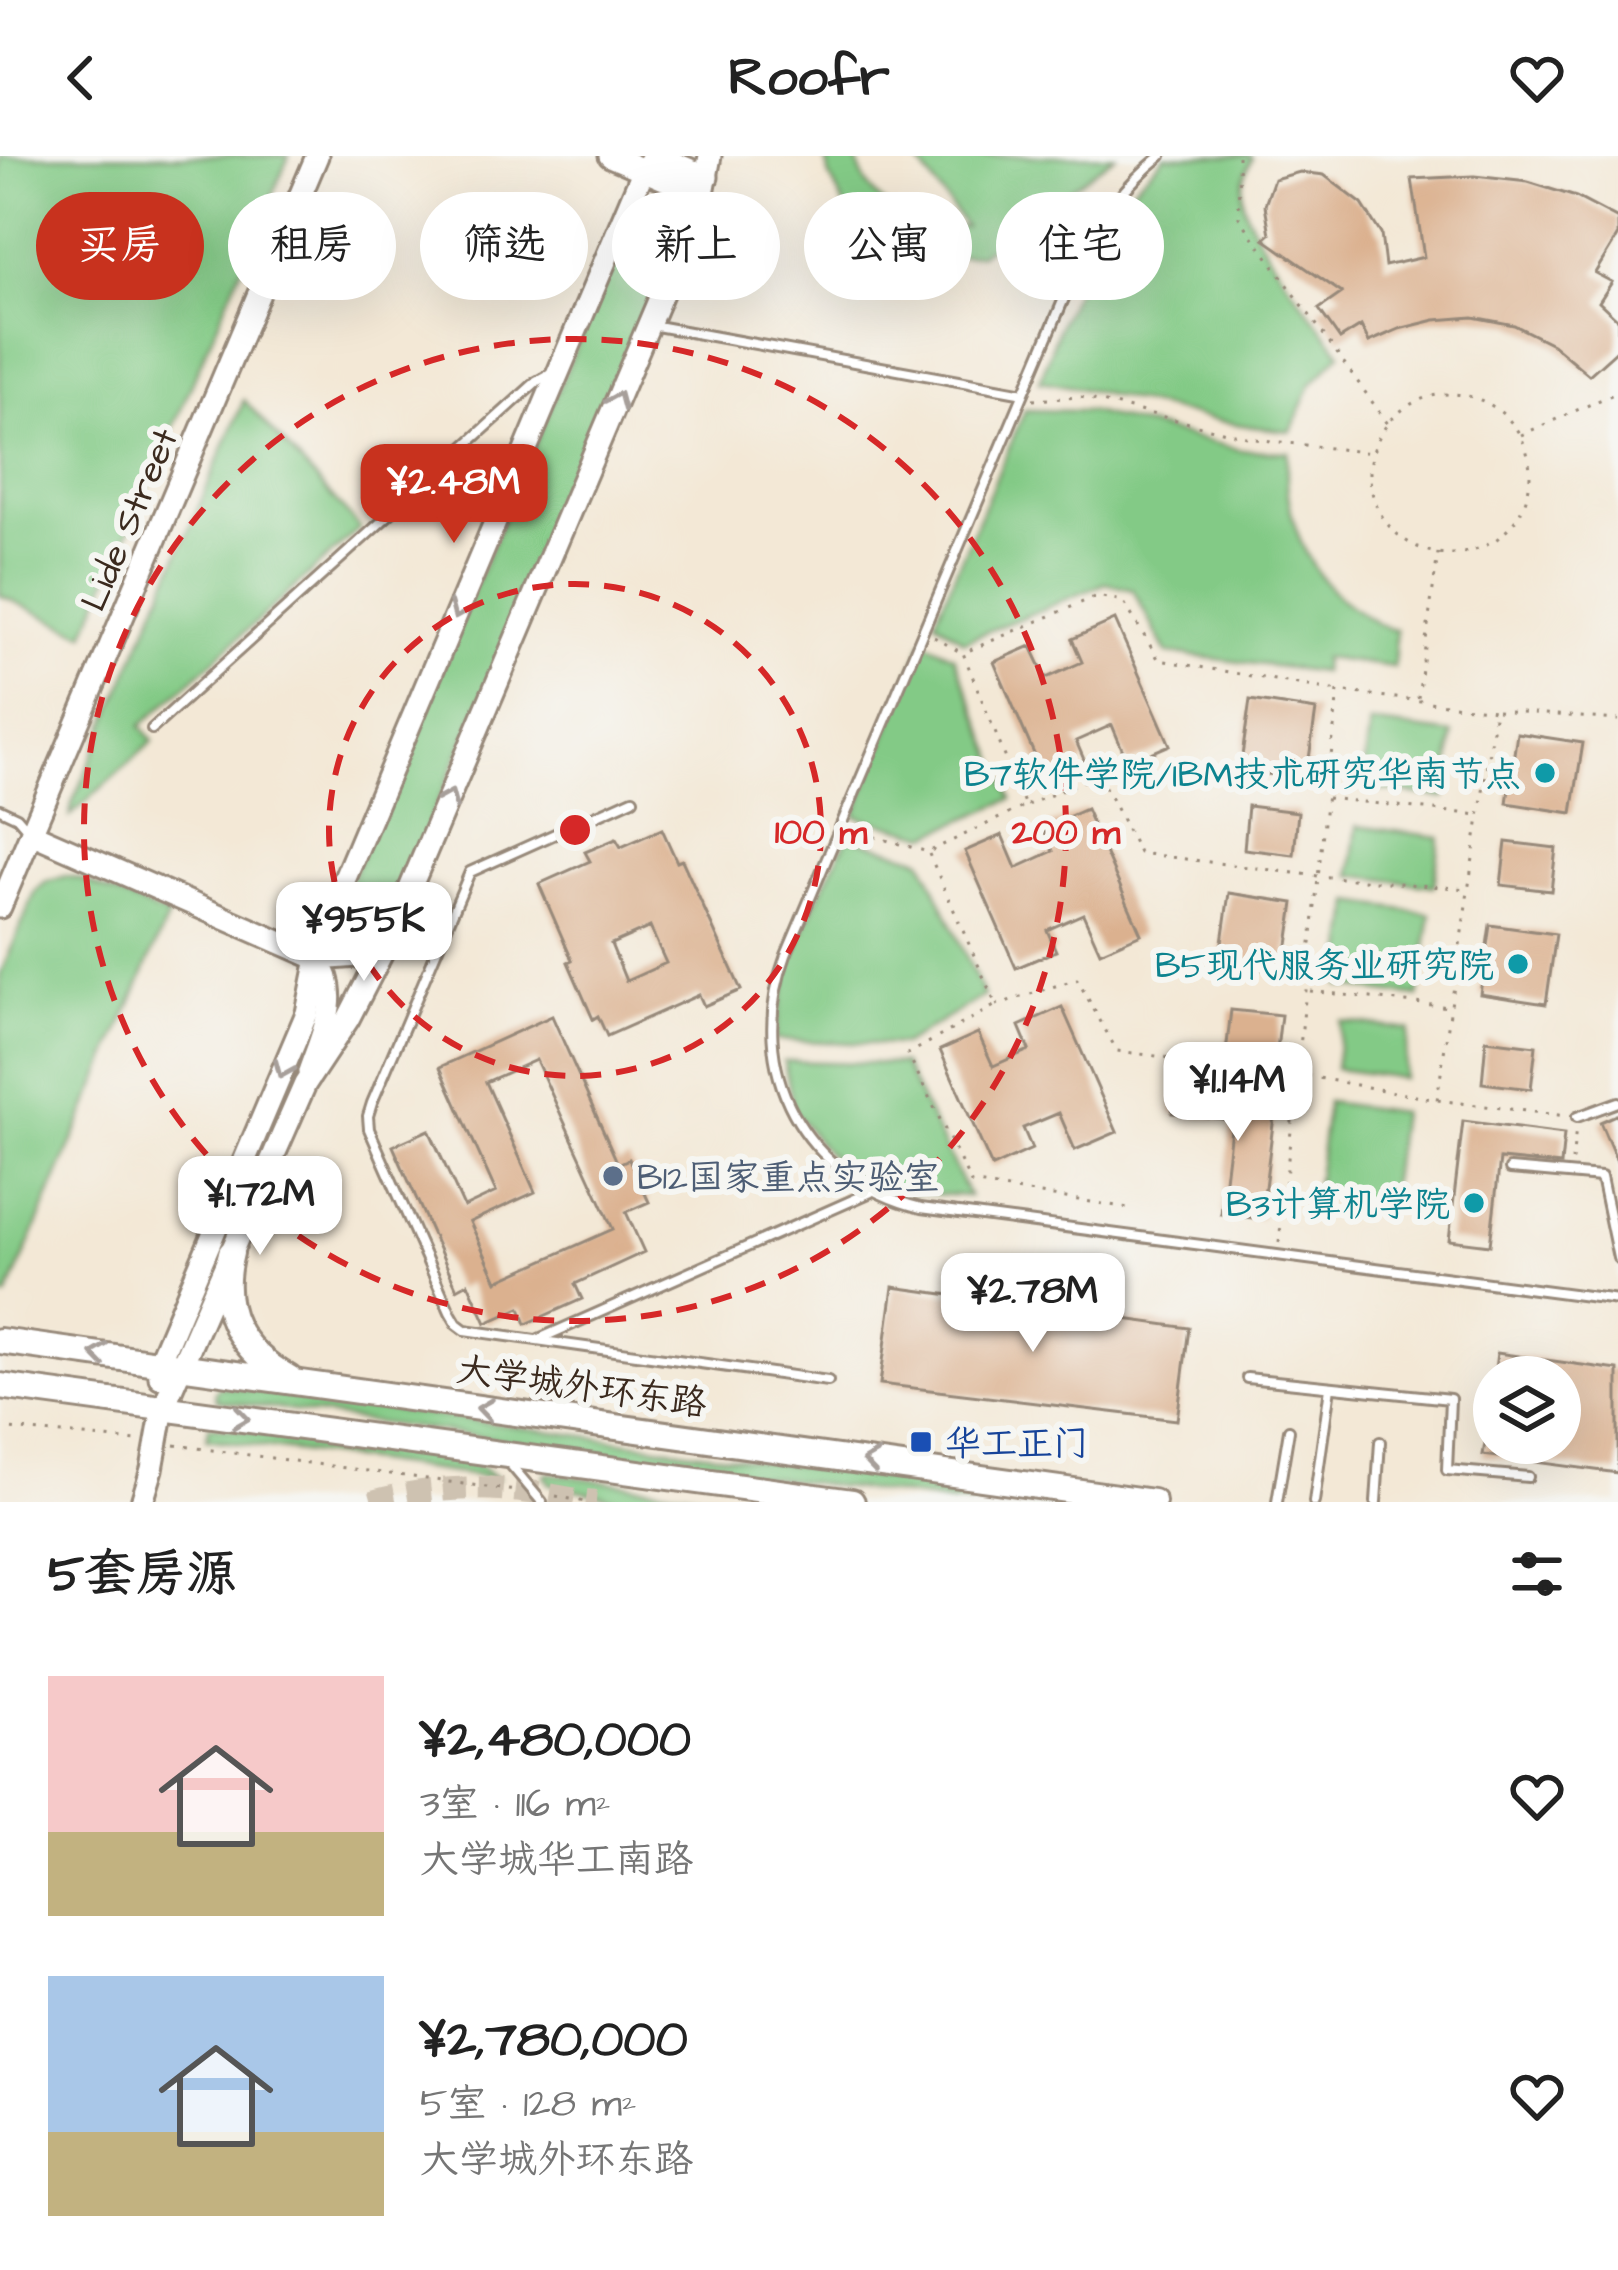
<!DOCTYPE html>
<html lang="zh">
<meta charset="utf-8">
<style>
:root{--surface:#fff;--page:#f6f6f6;--text:#222;--muted:#767676;--accent:#c8321e}
body{margin:0;font-family:"Architects Daughter","LXGW WenKai TC",sans-serif;background:var(--page);color:var(--text);height:100vh;display:flex;flex-direction:column;font-size:45px;white-space:nowrap}
*{box-sizing:border-box;margin:0}
p{font-size:39px;color:var(--muted)}
.icon{flex:none;width:66px;height:66px;fill:none;stroke:currentColor;stroke-width:2;stroke-linecap:round;stroke-linejoin:round}
.map{position:relative;height:1346px;overflow:hidden}
.side{display:flex;flex-direction:column;background:var(--surface);flex:1}
.side>*{flex:none}
.top-card{position:absolute;left:36px;top:36px;width:1548px;height:108px;display:flex;gap:24px}
.tools{position:absolute;left:1473px;top:1200px;display:grid;gap:24px}
.tools a{display:grid;place-items:center;width:108px;height:108px;border-radius:50%;background:var(--surface);box-shadow:0 12px 48px #0002;font-size:60px}
.price{position:absolute;translate:-50% -102px;padding:0 27px;border-radius:24px;background:#fff;color:#222;font-size:39px;line-height:78px;filter:drop-shadow(0 3px 6px #0008)}
.price::after{content:'';position:absolute;left:50%;top:72px;width:36px;height:27px;margin-left:-18px;background:inherit;clip-path:polygon(0 0,100% 0,50% 100%)}
.price.current{background:var(--accent);color:#fff}
ul{padding:0;list-style:none}
li{display:flex;align-items:center;gap:36px;height:300px;padding:0 48px}
li span{display:grid;place-items:center;flex:none;width:336px;height:240px;border-radius:0px;color:#555}
li>.icon{margin-inline-start:auto}
span .icon{width:144px;height:144px;fill:#fffc;stroke-width:1}
li b{font-size:51px}
h2{display:flex;justify-content:space-between;align-items:center;height:144px;padding:0 48px;font-size:51px}
.tag{padding:0 42px;border-radius:54px;background:var(--surface);box-shadow:0 12px 48px #0002;font-size:42px;line-height:108px}
.tag.current{background:var(--accent);color:#fff}
header{display:flex;justify-content:space-between;align-items:center;height:156px;padding:0 48px;background:var(--surface);font-size:54px;font-weight:800}
.map>svg:first-child{display:block}
.green{fill:#83ca86;stroke:#5f7a52;stroke-width:3}
.building{fill:#dbb18f;fill-rule:evenodd}
.lines{fill:none;stroke-linecap:round;stroke-linejoin:round}
.primary-tunnel{stroke:#cec2b1;stroke-width:24;stroke-dasharray:24 12;stroke-linecap:butt}
.service-casing{stroke:#97897a;stroke-width:14}
.tertiary-casing{stroke:#97897a;stroke-width:27}
.secondary-casing{stroke:#97897a;stroke-width:27}
.primary-casing{stroke:#97897a;stroke-width:30}
.path{stroke:#97897a;stroke-width:3;stroke-dasharray:3 9;stroke-linecap:butt}
.service{stroke:#fff;stroke-width:8}
.tertiary{stroke:#fff;stroke-width:21}
.secondary{stroke:#fff;stroke-width:21}
.primary{stroke:#fff;stroke-width:24}
.oneway{stroke:#a79f9a}
.ring{fill:none;stroke:#d62828;stroke-width:6;stroke-dasharray:21 15}
.culture-dot{fill:#0f9aa8;stroke:#f6f6f2;stroke-width:4.5}
.service-dot{fill:#5c6f8a;stroke:#f6f6f2;stroke-width:4.5}
.transit-dot{fill:#1a4fb4;stroke:#f6f6f2;stroke-width:4.5}
.labels{text-anchor:middle;stroke-width:12;stroke-linejoin:round;paint-order:stroke}
.street-label{font-size:36px;fill:#3b2a1e;stroke:#f6f6f2}
.culture-label{font-size:36px;fill:#0d838f;stroke:#f6f6f2;text-anchor:end}
.service-label{font-size:36px;fill:#4e5e75;stroke:#f6f6f2;text-anchor:start}
.transit-label{font-size:36px;fill:#164399;stroke:#f6f6f2;text-anchor:start}
.centre{fill:#d62828;stroke:#f6f6f2;stroke-width:6}
.ring-label{font-size:36px;text-anchor:middle;font-weight:bold;fill:#d62828;stroke:#f6f6f2;stroke-width:12;stroke-linejoin:round;paint-order:stroke}
</style>
<header><svg class="icon" aria-label="back" viewBox="0 0 24 24"><path d="M15 5l-7 7 7 7"/></svg>Roofr<svg class="icon" aria-label="heart" viewBox="0 0 24 24"><path d="M12 20l-8-8c-3-5 5-10 8-4 3-6 11-1 8 4z"/></svg></header>
<div class="map">
<svg width="1618" height="1346" viewBox="0 0 1618 1346">
<rect width="100%" height="100%" fill="#f6f6f2"/>
<filter id="ink" filterUnits="userSpaceOnUse"><feTurbulence type="fractalNoise" baseFrequency=".00833" numOctaves="2"/><feDisplacementMap in="SourceGraphic" scale="24" xChannelSelector="R" yChannelSelector="G"/><feConvolveMatrix kernelMatrix="1 2 1 2 8 2 1 2 1" color-interpolation-filters="sRGB"/></filter>
<filter id="wash" filterUnits="userSpaceOnUse"><feTurbulence type="fractalNoise" baseFrequency=".004" numOctaves="4" result="noise"/><feDisplacementMap in="SourceGraphic" scale="48" xChannelSelector="R" yChannelSelector="G"/><feGaussianBlur stdDeviation="2.7" result="paint"/><feColorMatrix in="noise" values="0 0 0 0 0 0 0 0 0 0 0 0 0 0 0 0 0 1.4 0 .05"/><feComposite in="paint" operator="in"/></filter>
<g filter="url(#wash)">
<rect width="100%" height="100%" fill="#f3e8d6"/>
<path class="green" d="M0,0h289l-204,478 -85,-39z
M826,0h30c10,51 61,76 109,70l-51,-70h201l-135,98 -50,5 -47,-16 -37,-34 -17,-34z
M1165,0h85l2,2c-5,10 -10,25 -10,36 1,38 75,126 99,159l-30,32 -20,46c-85,-6 -167,-37 -251,-50l21,-61 56,-117z
M633,56l48,20 -294,690 -21,23 -21,4 -9,-10 -3,-17z
M244,244l116,128 -219,198 12,15 -83,75 2,-12z
M1025,254l63,1 153,39 47,2c-7,62 19,129 74,162 11,7 21,15 34,16l-2,37 -71,-9 -1,14 -155,-19 -34,-63 -27,-7 -142,58 -29,-21z
M923,485l31,15 58,143 -84,36 -73,-19z
M1370,567l83,11 -8,64 -83,-11z
M1357,670l83,11 -6,49 -83,-11z
M848,681l74,22 62,137 -82,49 -127,-5c9,-79 38,-133 73,-203z
M66,720l14,3 88,37 -161,381 -7,-1v-321l36,-84 10,-9z
M1352,746l79,12 -13,83 -78,-11z
M1341,865l68,9 -6,48 -68,-9z
M784,905l119,3 66,132 -93,-5 -50,-39 -32,-41z
M1327,946l73,10 -12,92 -73,-10z
M224,1230l835,116h-108l-730,-101 -5,-2 -1,-7 3,-5z
M209,1270l262,36 28,17 -292,-40z
M547,1317l173,24 5,5h-92l-83,-18 -6,-8z"/>
<g id="blocks">
<path class="building" d="M1300,16l24,3 38,29 19,30 4,32 39,-9 -12,-78 62,-3 54,6 48,15 42,22v16l-23,38 17,9 -13,20 19,18v29l-29,26 -37,-31 -38,-19 -41,-8 -38,3 -36,9 -30,13 -8,-16 -21,13 -21,-30 23,-16 -78,-54 6,-5 -5,-29 9,-26z
M1115,464l55,125 -42,18 -16,-38 -36,16 9,21 -40,17 -51,-117 37,-16 15,32 36,-16 -10,-23z
M1250,544l66,10 -10,70 -66,-10z
M1517,577l66,10 -11,70 -65,-10z
M1248,650l50,6 -4,43 -50,-6z
M1086,653l55,125 -41,18 -17,-38 -36,16 9,21 -40,17 -51,-117 37,-16 14,33 37,-17 -10,-23z
M662,673l15,33 5,-2 59,130 -37,16 -5,-11 -92,41 -9,-20 -5,3 -25,-57 4,-2 -33,-76 51,-23 -5,-9 31,-13 5,8zM650,771l16,36 -40,18 -15,-37z
M1506,686l50,6 -5,43 -50,-6z
M1229,737l65,10 -10,70 -65,-10z
M1490,769l66,9 -10,70 -66,-10z
M1062,851l55,125 -42,18 -16,-37 -36,15 9,21 -40,18 -52,-117 38,-17 15,33 36,-16 -10,-24z
M1231,854l50,5 -5,43 -50,-5z
M552,860l66,148 11,-5 20,43 -23,10 18,40 -69,32 7,15 -56,25 -6,-16 -34,15 -18,-40 -11,6 -64,-143 36,-16 35,77 32,-15 -56,-125zM536,904l77,169 -116,52 -27,-59 65,-30 -49,-110z
M1486,884l50,6 -5,43 -49,-6z
M1175,932l101,12 -15,119 -40,-5 11,-94 -60,-7z
M1618,958v50l-18,-42z
M1463,965l101,13 -3,31 -61,-6 -10,86 -41,-5z
M893,1131l296,41 -12,92 -297,-36z
M1497,1197l121,17v103l-135,-18 2,-12h75v-66h-66z"/>
</g>
</g>
<g filter="url(#ink)">
<use href="#blocks" fill-opacity="0" stroke="#97897a" stroke-width="3"/>
<g class="lines">
<path class="primary-tunnel" d="M372,1346c48,-13 100,-17 150,-11 25,3 49,9 74,11"/>
<defs>
<path id="service" d="M1161,0c-35,28 -60,60 -79,100l-296,699c-43,114 18,224 135,253l697,92
M651,169l373,68
M152,573l384,-347 18,-10
M633,643l-163,73 -98,231 -4,13 1,13 81,183 7,12 8,6 363,51
M0,653l17,8 13,15
M1577,961l41,-15
M1510,1013l91,8 17,81
M539,1183l332,-147
M1247,1222l203,21 -3,71 81,7
M510,1308l32,38
M1277,1346l12,-72
M1314,1346l16,-115
M1376,1346l4,-60"/>
<path id="tertiary" d="M610,0l92,39
M657,0l50,21
M31,677l287,126 40,-3 30,-14
M0,751l317,-751
M309,916c13,-38 34,-76 9,-113
M142,1346l10,-33 11,-61"/>
<path id="secondary" d="M160,1221l-1,-15 148,-349 17,-85 317,-752 12,-20
M163,1252l142,-324 43,-65 39,-76 301,-711 16,-44 6,-32"/>
<path id="primary" d="M231,1097c-14,57 7,96 58,125
M0,1185l1153,161
M0,1230l852,116"/>
</defs>
<use href="#service" class="service-casing"/>
<use href="#tertiary" class="tertiary-casing"/>
<use href="#secondary" class="secondary-casing"/>
<use href="#primary" class="primary-casing"/>
<path class="path" d="M1238,0l1,61 149,207
M647,53l25,10
M1370 318a80 80 0 1 1 160 0a80 80 0 1 1-160 0Z
M1033,244l48,-3 174,42 117,14
M1521,279l97,-43
M934,481l28,16
M1418,542l20,-145
M1497,554l121,10
M1327,642l151,17
M1027,649l57,-24 20,4 35,68 179,23 148,13
M851,674l77,22 97,-46 -62,-153 134,-57 26,5 36,59 179,31
M929,698l67,151 -88,49 63,129 158,25
M1310,835l139,16
M996,849l81,-26 40,72 180,23 140,26 129,16
M1572,1005l4,-33
M1279,1087l59,-552 157,19 -58,390
M0,1272l136,13
M175,1289l341,46
M556,1340l29,6"/>
<use href="#service" class="service"/>
<use href="#tertiary" class="tertiary"/>
<use href="#secondary" class="secondary"/>
<use href="#primary" class="primary"/>
</g>
<defs><path id="oneway-chevron" d="M-2-3.5L2.5 0L-2 3.5" fill="none" stroke-width="1.6" stroke-linecap="round" stroke-linejoin="round" transform="scale(3)"/></defs>
<g class="oneway">
<use href="#oneway-chevron" transform="translate(617 244) rotate(-67)"/>
<use href="#oneway-chevron" transform="translate(458 455) rotate(113)"/>
<use href="#oneway-chevron" transform="translate(449 642) rotate(-67)"/>
<use href="#oneway-chevron" transform="translate(283 914) rotate(113)"/>
<use href="#oneway-chevron" transform="translate(99 1198) rotate(-172)"/>
<use href="#oneway-chevron" transform="translate(485 1253) rotate(-172)"/>
<use href="#oneway-chevron" transform="translate(241 1262) rotate(8)"/>
<use href="#oneway-chevron" transform="translate(871 1305) rotate(-172)"/>
</g>
</g>
<g class="ring">
<circle cx="575" cy="674" r="246"/>
<circle cx="575" cy="674" r="491"/>
</g>
<g class="culture-dot">
<circle cx="1545" cy="617" r="12"/>
<circle cx="1518" cy="808" r="12"/>
<circle cx="1474" cy="1047" r="12"/>
</g>
<circle class="service-dot" cx="613" cy="1020" r="12"/>
<rect class="transit-dot" x="909" y="1274" width="24" height="24" rx="6"/>
<g class="labels">
<g class="street-label">
<text transform="translate(128 363) rotate(-67)" y="13">Lide Street</text>
<text transform="translate(582 1229) rotate(8)" y="13">大学城外环东路</text>
</g>
<g class="culture-label">
<text x="1521" y="630">B7软件学院/IBM技术研究华南节点</text>
<text x="1494" y="821">B5现代服务业研究院</text>
<text x="1450" y="1060">B3计算机学院</text>
</g>
<g class="service-label">
<text x="637" y="1033">B12国家重点实验室</text>
</g>
<g class="transit-label">
<text x="945" y="1299">华工正门</text>
</g>
</g>
<circle cx="575" cy="674" r="18" class="centre"/>
<g class="ring-label">
<text x="821" y="687">100 m</text>
<text x="1066" y="687">200 m</text>
</g>
</svg>
<div class="tools">
<a><svg class="icon" aria-label="layers" viewBox="0 0 24 24"><path d="M12 4l9 5-9 5-9-5zM3 14l9 5 9-5"/></svg></a>
</div>
<b class="price current" style="left:454px;top:390px">¥2.48M</b>
<b class="price" style="left:364px;top:828px">¥955K</b>
<b class="price" style="left:1238px;top:988px">¥1.14M</b>
<b class="price" style="left:260px;top:1102px">¥1.72M</b>
<b class="price" style="left:1033px;top:1199px">¥2.78M</b>
<div class="top-card">
<a class="tag current">买房</a>
<a class="tag">租房</a>
<a class="tag">筛选</a>
<a class="tag">新上</a>
<a class="tag">公寓</a>
<a class="tag">住宅</a>
</div>
</div>
<section class="side">
<h2>5套房源<svg class="icon" aria-label="filters" viewBox="0 0 24 24"><path d="M4 7h16M4 17h16"/><circle cx="9" cy="7" r="2"/><circle cx="15" cy="17" r="2"/></svg></h2>
<ul>
<li><span style="background:linear-gradient(#f6c9c9 65%,#c2b280 0)"><svg class="icon" aria-label="home" viewBox="0 0 24 24"><path d="M3 11l9-7 9 7M6 9v11h12V9"/></svg></span><div><b>¥2,480,000</b><p>3室 · 116 m²</p><p>大学城华工南路</p></div><svg class="icon" aria-label="heart" viewBox="0 0 24 24"><path d="M12 20l-8-8c-3-5 5-10 8-4 3-6 11-1 8 4z"/></svg></li>
<li><span style="background:linear-gradient(#a9c7e8 65%,#c2b280 0)"><svg class="icon" aria-label="home" viewBox="0 0 24 24"><path d="M3 11l9-7 9 7M6 9v11h12V9"/></svg></span><div><b>¥2,780,000</b><p>5室 · 128 m²</p><p>大学城外环东路</p></div><svg class="icon" aria-label="heart" viewBox="0 0 24 24"><path d="M12 20l-8-8c-3-5 5-10 8-4 3-6 11-1 8 4z"/></svg></li>
</ul>
</section>
